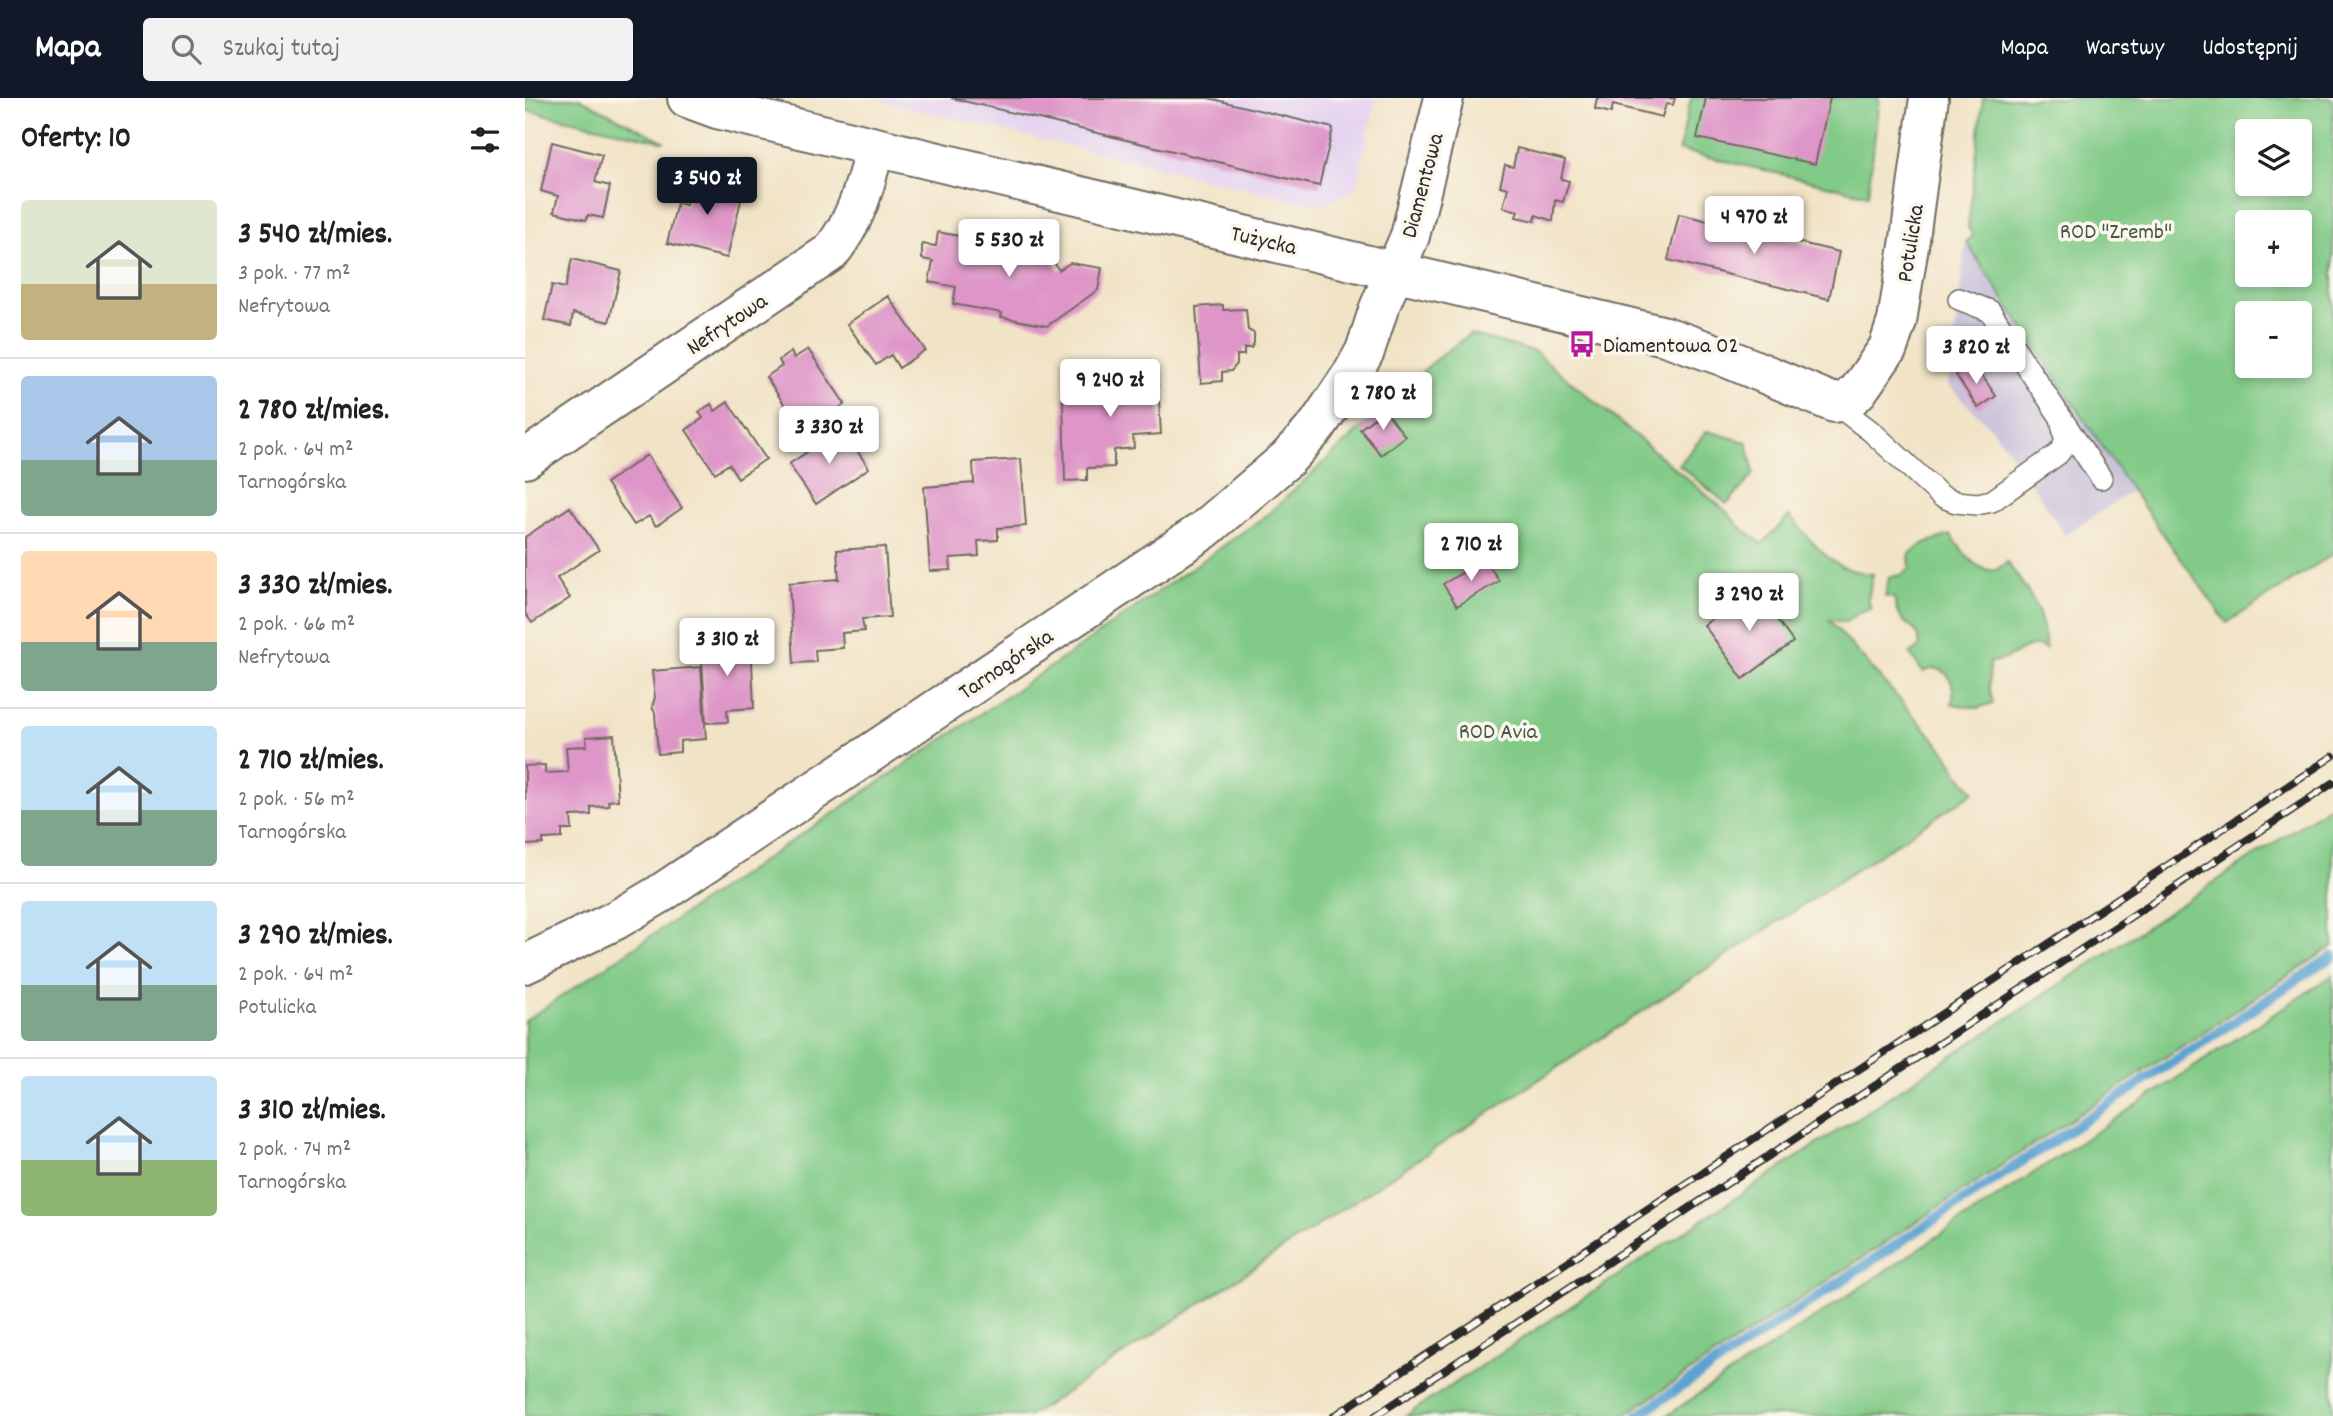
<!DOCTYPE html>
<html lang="pl">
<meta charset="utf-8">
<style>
:root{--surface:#fff;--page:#f2f2f2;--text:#202124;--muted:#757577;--line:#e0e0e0;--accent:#111827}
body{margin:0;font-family:Dekko,sans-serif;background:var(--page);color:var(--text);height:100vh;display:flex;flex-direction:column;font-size:26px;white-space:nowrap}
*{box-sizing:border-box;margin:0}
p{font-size:23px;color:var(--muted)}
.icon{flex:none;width:38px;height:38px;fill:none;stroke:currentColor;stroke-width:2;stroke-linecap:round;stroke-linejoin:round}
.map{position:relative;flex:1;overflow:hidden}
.side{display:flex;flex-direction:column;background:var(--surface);width:525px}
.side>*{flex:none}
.tools{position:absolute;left:1710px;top:21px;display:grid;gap:14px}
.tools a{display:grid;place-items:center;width:77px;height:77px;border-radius:7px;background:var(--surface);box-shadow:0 4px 10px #0003;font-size:35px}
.price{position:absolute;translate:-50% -60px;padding:0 16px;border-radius:7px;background:#fff;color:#222;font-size:23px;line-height:46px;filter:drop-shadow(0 2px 4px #0008)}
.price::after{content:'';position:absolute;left:50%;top:42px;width:21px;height:16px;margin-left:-10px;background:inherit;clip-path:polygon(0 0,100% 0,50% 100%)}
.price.current{background:var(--accent);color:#fff}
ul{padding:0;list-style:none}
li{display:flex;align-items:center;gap:21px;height:175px;padding:0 21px}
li+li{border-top:2px solid var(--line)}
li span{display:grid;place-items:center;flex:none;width:196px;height:140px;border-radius:7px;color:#555}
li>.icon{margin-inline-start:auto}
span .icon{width:84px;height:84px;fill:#fffc;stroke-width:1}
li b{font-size:30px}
h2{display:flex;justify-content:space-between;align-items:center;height:84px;padding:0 21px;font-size:30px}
header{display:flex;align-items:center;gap:42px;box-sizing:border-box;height:98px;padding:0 35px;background:var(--accent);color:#fff}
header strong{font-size:33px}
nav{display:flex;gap:38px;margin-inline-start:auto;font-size:24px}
.search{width:490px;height:63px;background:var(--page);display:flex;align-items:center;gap:18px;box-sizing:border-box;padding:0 24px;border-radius:7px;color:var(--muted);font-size:26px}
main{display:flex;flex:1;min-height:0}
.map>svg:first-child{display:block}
.built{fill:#e5d3f1}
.industrial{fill:#c7c0d9}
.green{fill:#81ca87;stroke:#567a59;stroke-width:2;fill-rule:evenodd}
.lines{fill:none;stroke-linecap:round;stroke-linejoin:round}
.stream{stroke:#5ba3d2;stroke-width:10}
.building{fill:#de95c8}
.service-casing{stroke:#706b61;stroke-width:24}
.minor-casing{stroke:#706b61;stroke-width:42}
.service{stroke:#fff;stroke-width:21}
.minor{stroke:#fff;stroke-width:38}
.rail-casing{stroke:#2b2b2b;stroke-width:8}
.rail{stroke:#fbf7ec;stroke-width:5;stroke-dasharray:16;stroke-linecap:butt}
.labels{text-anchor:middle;stroke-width:7;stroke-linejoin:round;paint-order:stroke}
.street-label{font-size:23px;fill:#2b2b2b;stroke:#fbf7ec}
.park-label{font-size:23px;fill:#455b47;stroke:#fbf7ec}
.poi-label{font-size:23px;fill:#2b2b2b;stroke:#fbf7ec;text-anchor:start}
</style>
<header>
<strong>Mapa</strong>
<div class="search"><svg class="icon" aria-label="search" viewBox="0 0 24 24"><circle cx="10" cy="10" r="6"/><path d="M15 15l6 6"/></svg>Szukaj tutaj</div>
<nav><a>Mapa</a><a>Warstwy</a><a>Udostępnij</a></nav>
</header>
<main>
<section class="side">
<h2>Oferty: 10<svg class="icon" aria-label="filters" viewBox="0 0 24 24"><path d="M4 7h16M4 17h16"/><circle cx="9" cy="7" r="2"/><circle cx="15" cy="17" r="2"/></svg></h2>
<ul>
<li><span style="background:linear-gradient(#dfe7d0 60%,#c2b280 0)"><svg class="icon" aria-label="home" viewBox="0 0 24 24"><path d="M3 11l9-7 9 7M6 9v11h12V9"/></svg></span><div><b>3 540 zł/mies.</b><p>3 pok. · 77 m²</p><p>Nefrytowa</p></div></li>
<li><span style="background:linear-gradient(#a9c7e8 60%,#7fa58c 0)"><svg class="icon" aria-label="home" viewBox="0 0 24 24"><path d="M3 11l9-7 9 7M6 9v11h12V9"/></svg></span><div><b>2 780 zł/mies.</b><p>2 pok. · 64 m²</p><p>Tarnogórska</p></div></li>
<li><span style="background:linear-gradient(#ffd9b3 65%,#7fa58c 0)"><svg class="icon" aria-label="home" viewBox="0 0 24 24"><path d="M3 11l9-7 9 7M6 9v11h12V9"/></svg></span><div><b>3 330 zł/mies.</b><p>2 pok. · 66 m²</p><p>Nefrytowa</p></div></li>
<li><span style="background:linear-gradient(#bfe0f5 60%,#7fa58c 0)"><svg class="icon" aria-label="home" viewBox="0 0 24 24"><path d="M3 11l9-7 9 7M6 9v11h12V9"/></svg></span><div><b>2 710 zł/mies.</b><p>2 pok. · 56 m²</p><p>Tarnogórska</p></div></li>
<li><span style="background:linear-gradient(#bfe0f5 60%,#7fa58c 0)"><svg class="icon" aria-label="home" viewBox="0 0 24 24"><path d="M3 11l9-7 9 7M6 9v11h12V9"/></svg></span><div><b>3 290 zł/mies.</b><p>2 pok. · 64 m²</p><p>Potulicka</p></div></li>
<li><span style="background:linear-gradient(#bfe0f5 60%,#8fb573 0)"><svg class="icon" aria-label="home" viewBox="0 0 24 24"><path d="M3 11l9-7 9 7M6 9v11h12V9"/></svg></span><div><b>3 310 zł/mies.</b><p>2 pok. · 74 m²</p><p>Tarnogórska</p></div></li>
</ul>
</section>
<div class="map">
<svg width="1808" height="1318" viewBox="0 0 1808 1318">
<rect width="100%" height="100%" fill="#fbf7ec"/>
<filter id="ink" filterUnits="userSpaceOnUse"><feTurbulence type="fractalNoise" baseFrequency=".0143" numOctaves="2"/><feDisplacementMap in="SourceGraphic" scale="14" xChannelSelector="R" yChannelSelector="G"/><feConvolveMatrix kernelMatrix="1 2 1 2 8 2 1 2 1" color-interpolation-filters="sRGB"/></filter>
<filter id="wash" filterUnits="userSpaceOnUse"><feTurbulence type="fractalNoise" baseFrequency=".00686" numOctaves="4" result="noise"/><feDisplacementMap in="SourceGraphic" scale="28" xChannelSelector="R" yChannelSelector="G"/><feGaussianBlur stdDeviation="1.57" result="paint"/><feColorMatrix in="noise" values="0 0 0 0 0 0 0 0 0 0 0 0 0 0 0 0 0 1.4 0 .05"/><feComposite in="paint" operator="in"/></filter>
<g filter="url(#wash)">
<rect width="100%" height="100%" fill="#f1e3c6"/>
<path class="built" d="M359,0h493l-21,90 -35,18 -438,-104z"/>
<path class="industrial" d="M1441,144l166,249 -67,44 -48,-73 -25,-33 -44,-44z"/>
<path class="green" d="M0,0h54l86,44 -140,-32z
M1166,0h188l-11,97 -189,-45z
M1458,0h350v456l-106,69 -95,-132 -166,-249 7,-6 -5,-9zM1722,33h52v53h-52zM1722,124h52v53h-52zM1722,215h52v53h-52z
M945,236l65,18 192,160 11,13 24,19 27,-28c28,30 41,55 84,58l-5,26 3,9 -10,2 -15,11 -17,-2 117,132 11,20 17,20 -944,624h-505v-395l543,-366 199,-140 93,-86 25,-19 51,-51z
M1182,333l40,11 7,32 -27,30 -48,-39z
M1426,437c8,12 25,38 42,35 5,0 10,-5 14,-8 24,34 35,44 39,87 -21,-12 -31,13 -56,13l-1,24 4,17 -15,5 -26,-4c5,-19 -5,-44 -29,-32l-13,-18 9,-6c3,-20 -11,-19 -20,-33 -3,-5 -3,-12 -5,-17l-9,-2 4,-19 12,-2 9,-7 -1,-14 16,-11z
M1808,706v142l-710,470h-218z
M1808,877v441h-667z"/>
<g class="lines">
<path class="stream" d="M1112,1318l696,-460"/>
</g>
<g id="blocks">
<path class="building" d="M426,0h257l125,30 -14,58z
M1072,0h78l-2,7 -7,-1 -4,13 -49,-12 -2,8 -16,-4z
M1181,0h124l-15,66 -118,-26z
M27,44l50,13 -7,27 15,4 -7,32 -15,-3 -2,5 -32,-8 4,-16 -17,-5z
M992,50l48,12 -4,19 8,2 -6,21 -8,-2 -2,21 -17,-6 -1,6 -19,-4 2,-6 -15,-4 5,-19 -8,-2 5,-21 8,2z
M168,77l51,13 -17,70 -60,-15 10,-40 9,2z
M1154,116l160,38 -10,47 -161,-39z
M413,134l52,10 -1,3 24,5 36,5 10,15 11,-7 32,5 -4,22 -51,36 -46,-9 1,-4 -49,-9 3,-17 -27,-5 4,-21 -11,-2v-15l14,2z
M47,161l49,12 -12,51 -36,-9 -2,13 -27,-6 8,-35 13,3z
M363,198l37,54 -26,18 -8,-13 -15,10 -29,-41z
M698,207v5l23,-1 2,21 6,3v10l-3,5h-7v7h-7v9l-6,7 -9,1v9l-21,2 -5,-76z
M283,251l37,55 -26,17 -8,-12 -16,11 -29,-43 16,-11 -3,-6 12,-8 3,6z
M1449,266l22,32 -18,12 -22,-33z
M632,268l4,68 -28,2 1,12 -20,2v17l-27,1v12l-22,1 -2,-83 24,-1v-10l10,-7 12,-1 -1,-10z
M203,304l38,57 -28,19 -9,-14 -14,9 -29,-43 17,-12 -4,-6 12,-8 4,7z
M860,312l20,26 -24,19 -21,-26z
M317,331l27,39 -53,36 -27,-40z
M122,357l35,53 -26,18 -7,-10 -15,9 -28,-42z
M496,361l5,67 -28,2v12l-20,1 1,15 -29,2 1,12 -21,1 -6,-84 50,-4 -1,-21z
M45,409l29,43 -42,28 13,20 -38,25 -7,-10v-76z
M360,449l5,70 -28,2 2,12 -22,2 1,15 -28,2 1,12 -22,1 -5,-80 50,-4 -2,-29z
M960,461l14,22 -42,25 -14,-22z
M1230,490l38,54 -50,37 -39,-54z
M226,542l3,68 -27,2 1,12 -22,1 -5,-80z
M176,569l5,72 -26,2v11l-22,2 -3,-41 -3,-6 3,-10 -3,-26z
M89,637l4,65 -10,1 1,5 -18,1v8l-20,1 1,14h-10v8l-19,1v5l-18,1v-79l20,-1v8l23,-1 -2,-25 21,-1 -1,-9z"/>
</g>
</g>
<g filter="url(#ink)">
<use href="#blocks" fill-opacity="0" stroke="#706b61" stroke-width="2"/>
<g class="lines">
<defs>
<path id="service" d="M1434,201l31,12 111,167
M1309,305l38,29 69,64 15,6 21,2 15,-3 66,-47 8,-11 -5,-25"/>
<path id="minor" d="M162,0l30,11 948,227 57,20 112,47 14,-3 10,-9 30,-43 9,-27 12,-75 20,-148
M0,361l306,-207c27,-35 33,-64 44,-105
M0,866l91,-44 44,-26 544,-364 83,-71 30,-33 37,-55 11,-20 14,-43 31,-72 34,-138"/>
</defs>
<use href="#service" class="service-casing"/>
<use href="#minor" class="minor-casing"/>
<use href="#service" class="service"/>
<use href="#minor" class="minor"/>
<defs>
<path id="rail" d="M809,1318l999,-660
M850,1318l958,-633"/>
</defs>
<use href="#rail" class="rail-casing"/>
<use href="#rail" class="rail"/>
</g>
</g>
<defs>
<symbol id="bus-bare" viewBox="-9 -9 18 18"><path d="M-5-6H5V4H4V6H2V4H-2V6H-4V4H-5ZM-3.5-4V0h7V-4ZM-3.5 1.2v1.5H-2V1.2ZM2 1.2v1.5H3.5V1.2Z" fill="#b5179e" stroke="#fbf7ec" stroke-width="2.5" paint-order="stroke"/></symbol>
</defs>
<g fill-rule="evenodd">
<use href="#bus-bare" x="1038" y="227" width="38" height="38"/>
</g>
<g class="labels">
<g class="street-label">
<text transform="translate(896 87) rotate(-75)" y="8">Diamentowa</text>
<text transform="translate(739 141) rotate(13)" y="8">Tużycka</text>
<text transform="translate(1384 145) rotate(-81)" y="8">Potulicka</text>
<text transform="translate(201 225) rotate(-34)" y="8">Nefrytowa</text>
<text transform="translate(480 565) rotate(-34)" y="8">Tarnogórska</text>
</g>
<g class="park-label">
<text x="1591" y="140">ROD "Zremb"</text>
<text x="973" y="640">ROD Avia</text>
</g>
<g class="poi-label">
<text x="1078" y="254">Diamentowa 02</text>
</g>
</g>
</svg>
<div class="tools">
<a><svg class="icon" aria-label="layers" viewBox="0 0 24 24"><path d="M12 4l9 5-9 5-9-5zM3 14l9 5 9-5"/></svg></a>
<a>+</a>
<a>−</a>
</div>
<b class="price current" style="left:182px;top:119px">3 540 zł</b>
<b class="price" style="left:1229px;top:158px">4 970 zł</b>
<b class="price" style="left:484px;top:181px">5 530 zł</b>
<b class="price" style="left:1451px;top:288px">3 820 zł</b>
<b class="price" style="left:585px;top:321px">9 240 zł</b>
<b class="price" style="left:858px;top:334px">2 780 zł</b>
<b class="price" style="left:304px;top:368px">3 330 zł</b>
<b class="price" style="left:946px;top:485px">2 710 zł</b>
<b class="price" style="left:1224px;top:535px">3 290 zł</b>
<b class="price" style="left:202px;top:580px">3 310 zł</b>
</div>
</main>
